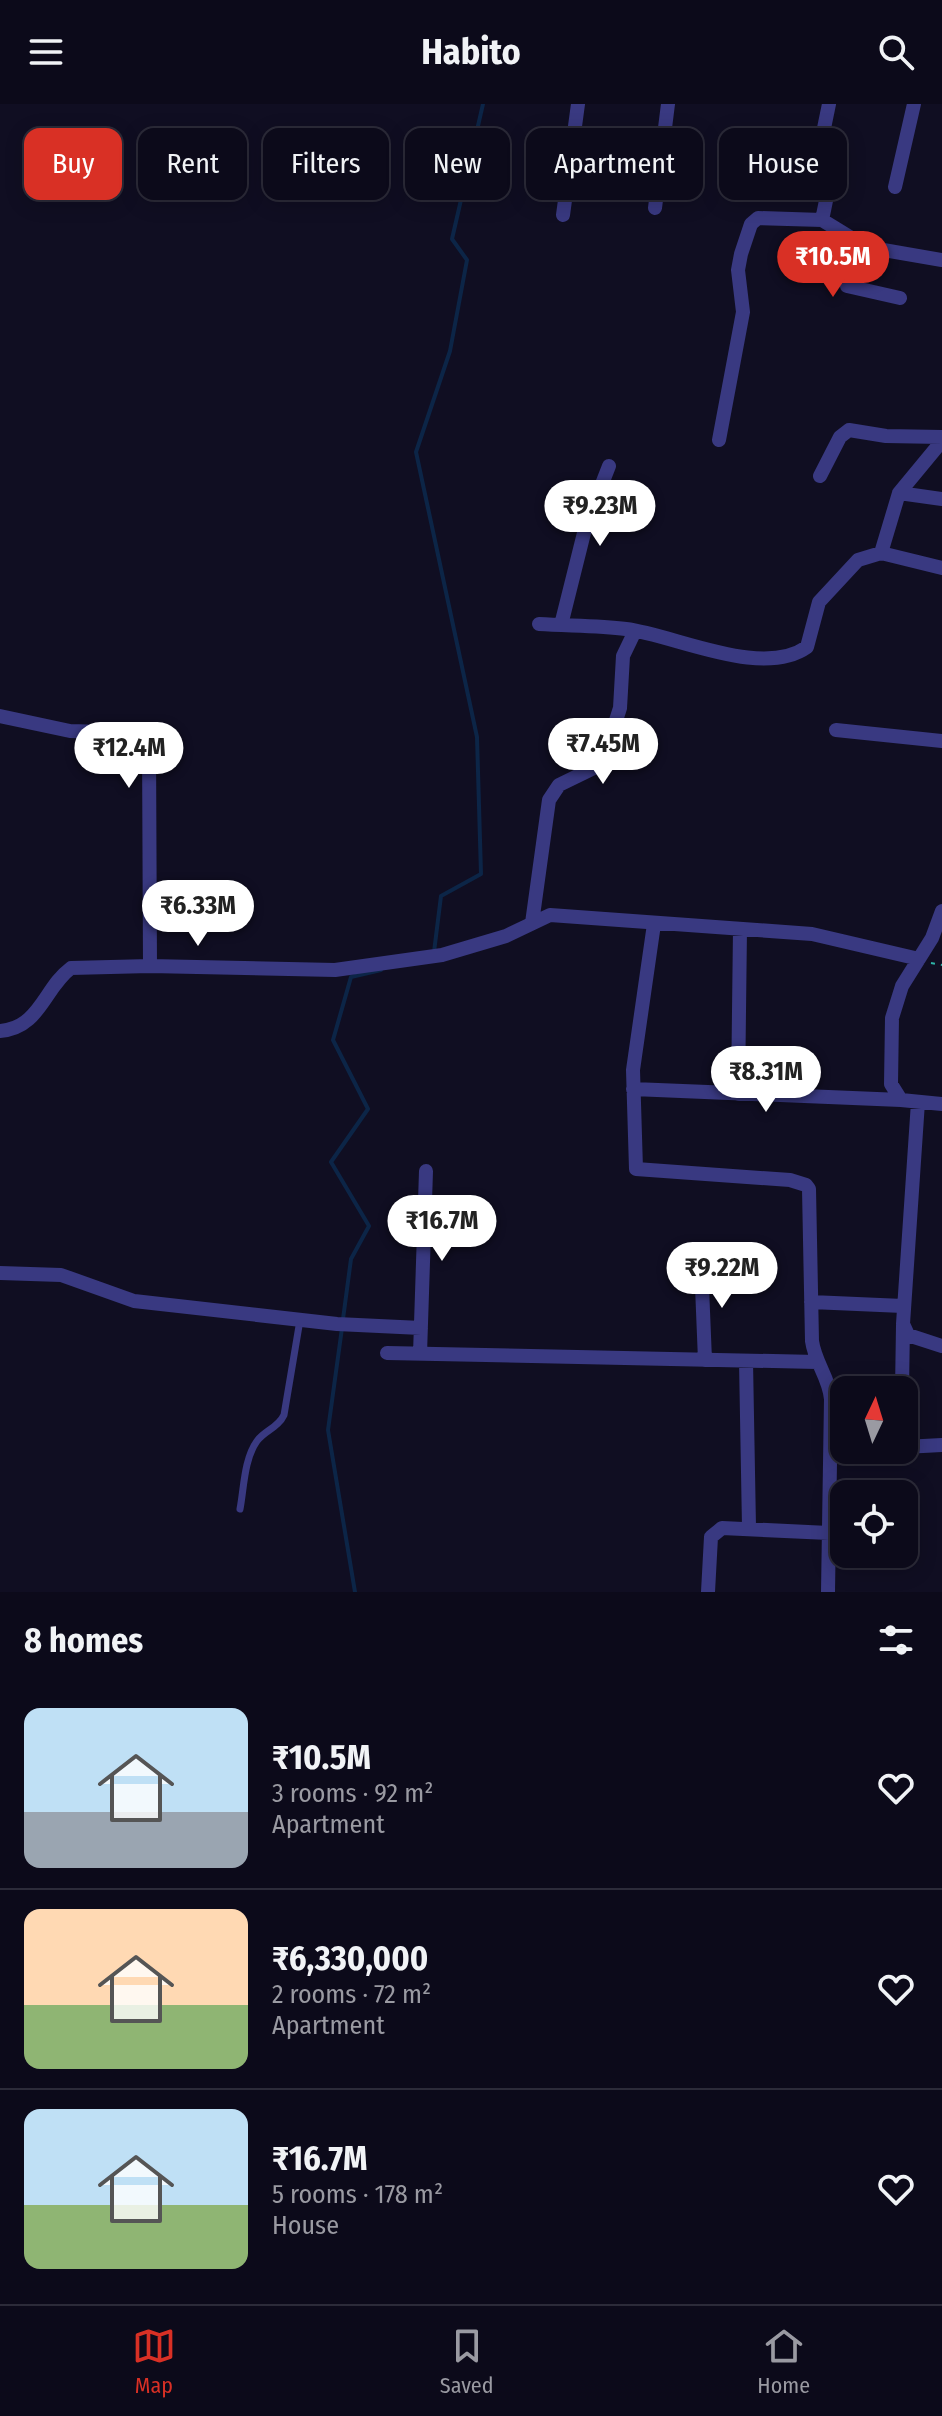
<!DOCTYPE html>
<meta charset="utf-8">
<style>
:root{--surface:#0c0a1a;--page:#1a1827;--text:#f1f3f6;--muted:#9a9aa2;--line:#2c2b39;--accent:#d93025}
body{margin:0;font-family:"Fira Sans Condensed",sans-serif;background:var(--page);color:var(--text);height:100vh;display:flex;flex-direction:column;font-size:30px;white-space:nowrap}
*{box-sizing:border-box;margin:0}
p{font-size:26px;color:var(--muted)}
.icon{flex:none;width:44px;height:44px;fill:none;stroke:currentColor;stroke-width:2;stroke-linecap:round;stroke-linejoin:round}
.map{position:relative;height:1488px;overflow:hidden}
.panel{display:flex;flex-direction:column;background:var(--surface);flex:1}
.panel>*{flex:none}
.guide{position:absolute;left:24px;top:24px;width:894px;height:72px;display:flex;gap:16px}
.needle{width:52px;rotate:4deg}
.tools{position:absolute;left:830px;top:1272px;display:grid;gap:16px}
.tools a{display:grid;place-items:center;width:88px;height:88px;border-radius:16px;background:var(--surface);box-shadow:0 4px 20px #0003,0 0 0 2px var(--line);font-size:40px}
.price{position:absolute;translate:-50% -68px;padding:0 18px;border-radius:28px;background:#fff;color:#222;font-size:26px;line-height:52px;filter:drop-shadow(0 2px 4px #0008)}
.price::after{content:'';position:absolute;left:50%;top:48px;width:24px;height:18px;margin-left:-12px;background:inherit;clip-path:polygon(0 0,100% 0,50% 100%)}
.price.current{background:var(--accent);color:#fff}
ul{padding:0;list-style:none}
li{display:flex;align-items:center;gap:24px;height:200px;padding:0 24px}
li+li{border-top:2px solid var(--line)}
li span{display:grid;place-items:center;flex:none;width:224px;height:160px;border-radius:16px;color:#555}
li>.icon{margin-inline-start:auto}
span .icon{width:96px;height:96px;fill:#fffc;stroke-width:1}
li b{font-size:34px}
h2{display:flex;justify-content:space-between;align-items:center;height:96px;padding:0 24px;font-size:34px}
.tag{padding:0 28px;border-radius:16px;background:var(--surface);box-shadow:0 4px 20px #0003,0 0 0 2px var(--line);font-size:28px;line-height:72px}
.tag.current{background:var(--accent);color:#fff}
header{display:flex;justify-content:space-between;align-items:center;height:104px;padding:0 24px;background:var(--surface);font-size:36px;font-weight:700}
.dock{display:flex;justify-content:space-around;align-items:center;height:112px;border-top:2px solid var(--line);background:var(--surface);font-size:22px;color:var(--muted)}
.dock a{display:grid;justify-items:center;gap:4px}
.dock .current{color:var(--accent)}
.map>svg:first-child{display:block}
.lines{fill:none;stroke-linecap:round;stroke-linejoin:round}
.stream{stroke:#0c2547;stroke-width:4}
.path{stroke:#2eb3a7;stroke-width:2;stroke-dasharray:4 6;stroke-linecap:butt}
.lane{stroke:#393981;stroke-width:7}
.street{stroke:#393981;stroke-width:14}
</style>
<header><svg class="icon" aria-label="menu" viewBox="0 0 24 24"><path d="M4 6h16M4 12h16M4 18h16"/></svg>Habito<svg class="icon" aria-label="search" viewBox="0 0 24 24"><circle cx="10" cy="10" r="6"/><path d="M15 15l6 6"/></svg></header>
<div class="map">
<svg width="942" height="1488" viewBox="0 0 942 1488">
<rect width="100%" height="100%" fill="#100e22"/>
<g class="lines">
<path class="stream" d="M434,848l7,-56 40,-22 -4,-137 -61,-285 34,-101 17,-91 -15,-21 31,-135
M343,1215l8,-60 18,-33 -38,-64 37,-53 -35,-69 18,-63 30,-7
M342,1224l-14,102 27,162"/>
<path class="path" d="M931,859l11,2"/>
<path class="lane" d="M240,1405c4,-21 4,-50 17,-68 8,-11 21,-13 27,-26l16,-95"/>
<path class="street" d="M895,83l19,-83
M655,104l13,-104
M563,111l15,-111
M822,116l44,27 76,13
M847,134l-4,31 4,17 53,12
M719,336l24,-128 -5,-42 3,-16 10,-30 7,-6 64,2 6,-29 -12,-24 13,-63
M820,372l20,-39 9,-7 37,6 56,1
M899,389l43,6
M881,449l18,-60 43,-52
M539,520c29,2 59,1 87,5 49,6 136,50 181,18l12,-45 39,-42 23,-7 61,15
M561,521l25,-100 23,-59
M0,612l70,15 68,2 11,9 1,224
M836,626l106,11
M942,807l-10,27 -30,48 -10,32 -1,66 10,16 41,4
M532,819l17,-123 10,-15 43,-21 18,-56 3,-52 12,-25
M654,820l-21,146 3,99 154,11 16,5 3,4 3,152c3,22 17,36 19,58l-3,193
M0,927c40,-3 44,-43 71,-63l79,-2 185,4 107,-15 64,-19 44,-21 262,19 107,25
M633,985l268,11
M738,990l2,-165
M918,998l-15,222 5,11 34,11
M701,1158l4,98
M0,1169l61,2 73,26 203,23 84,4
M811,1198l92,4
M387,1249l430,9
M420,1250l6,-183
M746,1257l3,166
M902,1286l1,-65
M904,1343l38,-2
M831,1348l35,-2
M708,1488l3,-55 11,-9 107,5"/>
</g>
</svg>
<div class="tools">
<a><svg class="needle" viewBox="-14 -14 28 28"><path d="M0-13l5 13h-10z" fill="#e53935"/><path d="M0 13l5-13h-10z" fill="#9a9aa2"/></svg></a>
<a><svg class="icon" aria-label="locate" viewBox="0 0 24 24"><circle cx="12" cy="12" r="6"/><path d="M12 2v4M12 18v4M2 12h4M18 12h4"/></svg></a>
</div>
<b class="price current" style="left:833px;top:195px">₹10.5M</b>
<b class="price" style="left:600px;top:444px">₹9.23M</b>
<b class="price" style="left:603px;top:682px">₹7.45M</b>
<b class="price" style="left:129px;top:686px">₹12.4M</b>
<b class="price" style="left:198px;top:844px">₹6.33M</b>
<b class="price" style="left:766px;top:1010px">₹8.31M</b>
<b class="price" style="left:442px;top:1159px">₹16.7M</b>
<b class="price" style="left:722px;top:1206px">₹9.22M</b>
<div class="guide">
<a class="tag current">Buy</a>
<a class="tag">Rent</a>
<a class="tag">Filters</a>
<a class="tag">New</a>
<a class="tag">Apartment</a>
<a class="tag">House</a>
</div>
</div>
<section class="panel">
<h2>8 homes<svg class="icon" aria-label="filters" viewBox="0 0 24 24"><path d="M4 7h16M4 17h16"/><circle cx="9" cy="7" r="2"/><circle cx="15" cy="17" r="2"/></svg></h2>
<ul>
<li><span style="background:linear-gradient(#bfe0f5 65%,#9aa5b1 0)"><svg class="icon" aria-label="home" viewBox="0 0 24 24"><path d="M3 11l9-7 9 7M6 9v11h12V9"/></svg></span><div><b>₹10.5M</b><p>3 rooms · 92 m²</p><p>Apartment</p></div><svg class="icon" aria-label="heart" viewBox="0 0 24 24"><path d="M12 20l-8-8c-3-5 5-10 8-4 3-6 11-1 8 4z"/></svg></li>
<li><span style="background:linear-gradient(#ffd9b3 60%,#8fb573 0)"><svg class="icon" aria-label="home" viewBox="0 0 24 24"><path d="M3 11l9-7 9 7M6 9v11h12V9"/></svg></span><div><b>₹6,330,000</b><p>2 rooms · 72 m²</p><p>Apartment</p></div><svg class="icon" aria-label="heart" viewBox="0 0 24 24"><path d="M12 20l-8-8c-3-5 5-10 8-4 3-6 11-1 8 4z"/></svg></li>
<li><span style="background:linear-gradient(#bfe0f5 60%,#8fb573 0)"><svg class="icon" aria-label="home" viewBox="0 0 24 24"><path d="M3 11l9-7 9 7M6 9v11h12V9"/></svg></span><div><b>₹16.7M</b><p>5 rooms · 178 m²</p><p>House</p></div><svg class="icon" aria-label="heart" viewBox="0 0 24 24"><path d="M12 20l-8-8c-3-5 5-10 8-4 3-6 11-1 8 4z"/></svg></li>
</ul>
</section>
<nav class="dock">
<a class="current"><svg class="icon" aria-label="map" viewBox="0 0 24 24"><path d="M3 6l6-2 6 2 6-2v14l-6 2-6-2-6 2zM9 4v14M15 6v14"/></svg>Map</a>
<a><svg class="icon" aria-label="saved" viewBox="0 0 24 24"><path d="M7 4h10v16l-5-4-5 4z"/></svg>Saved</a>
<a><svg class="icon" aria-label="home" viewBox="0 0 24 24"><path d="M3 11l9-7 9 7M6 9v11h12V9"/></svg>Home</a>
</nav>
